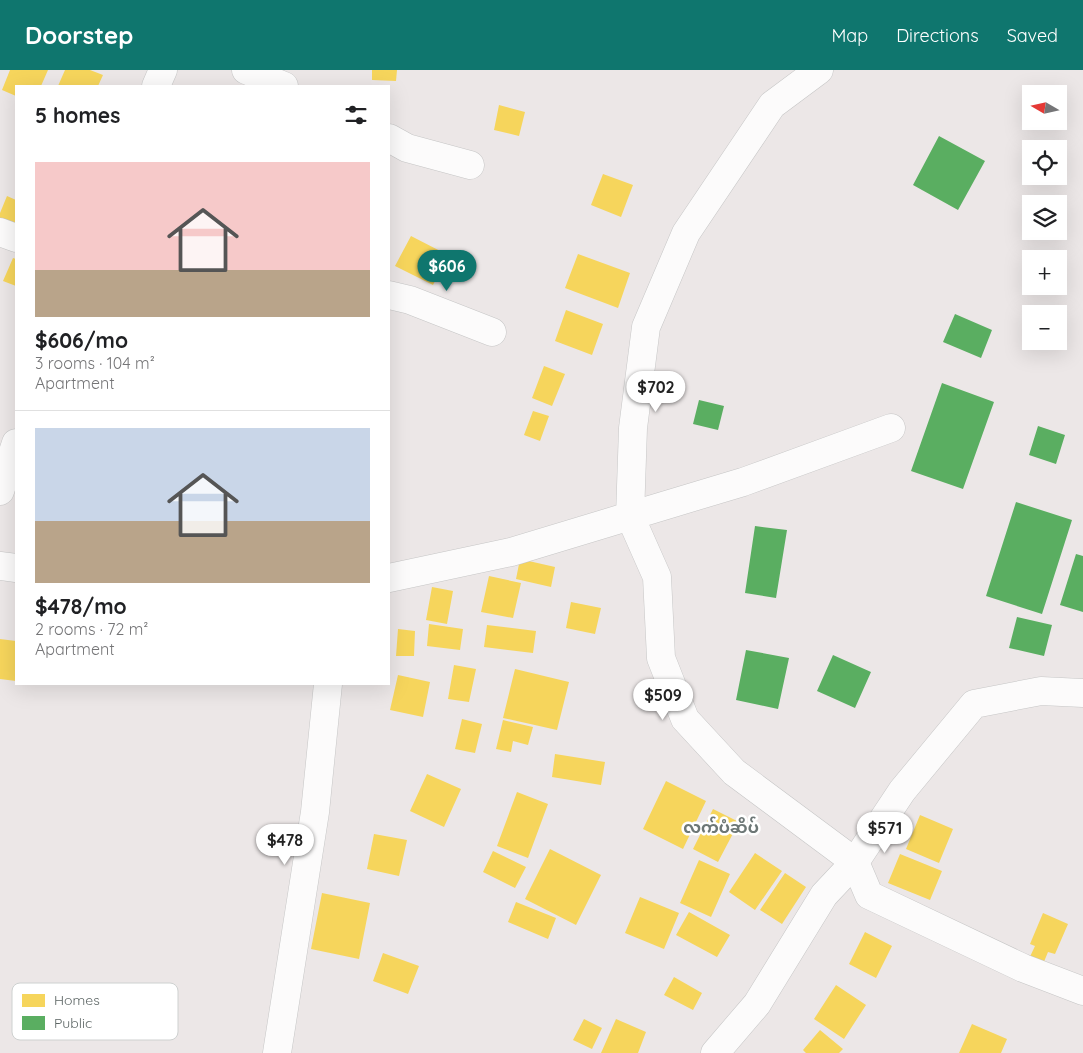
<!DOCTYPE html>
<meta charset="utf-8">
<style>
:root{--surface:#fff;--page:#f6f6f6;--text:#202124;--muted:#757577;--line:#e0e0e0;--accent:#0f766e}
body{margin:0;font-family:Quicksand,"Noto Sans Myanmar",sans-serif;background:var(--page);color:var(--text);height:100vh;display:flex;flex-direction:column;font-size:19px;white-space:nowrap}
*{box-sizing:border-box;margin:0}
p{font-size:16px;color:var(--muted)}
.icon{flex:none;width:28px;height:28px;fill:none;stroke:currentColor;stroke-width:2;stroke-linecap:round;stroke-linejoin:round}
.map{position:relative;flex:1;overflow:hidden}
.sheet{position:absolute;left:15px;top:15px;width:375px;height:600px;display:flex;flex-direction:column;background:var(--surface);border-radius:0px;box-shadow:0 5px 20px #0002}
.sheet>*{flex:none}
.needle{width:32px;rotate:279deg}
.controls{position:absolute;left:1022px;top:15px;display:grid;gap:10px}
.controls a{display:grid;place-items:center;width:45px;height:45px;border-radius:0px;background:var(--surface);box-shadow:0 5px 20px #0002;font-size:25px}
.price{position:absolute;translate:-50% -42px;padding:0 11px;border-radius:18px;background:#fff;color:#222;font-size:16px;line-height:32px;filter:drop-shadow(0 1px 2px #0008)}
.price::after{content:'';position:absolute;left:50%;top:30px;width:15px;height:11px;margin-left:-8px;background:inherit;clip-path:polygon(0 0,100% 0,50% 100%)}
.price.active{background:var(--accent);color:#fff}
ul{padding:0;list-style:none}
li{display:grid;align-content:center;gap:10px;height:265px;padding:0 20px}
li+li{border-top:1px solid var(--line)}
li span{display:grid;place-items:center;height:155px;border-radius:0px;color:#555}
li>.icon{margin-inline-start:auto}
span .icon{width:90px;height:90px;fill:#fffc;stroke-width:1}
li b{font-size:21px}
h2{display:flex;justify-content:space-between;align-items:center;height:60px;padding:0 20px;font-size:21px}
header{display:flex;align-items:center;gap:30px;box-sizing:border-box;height:70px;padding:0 25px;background:var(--accent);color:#fff}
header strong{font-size:24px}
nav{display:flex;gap:28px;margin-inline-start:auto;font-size:18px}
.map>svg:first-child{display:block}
.homes{fill:#f6d55c}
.public{fill:#5aae61}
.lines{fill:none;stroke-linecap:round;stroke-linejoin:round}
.minor-casing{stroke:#c6c6c6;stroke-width:29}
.minor{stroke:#fcfbfb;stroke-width:28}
.labels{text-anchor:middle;stroke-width:5;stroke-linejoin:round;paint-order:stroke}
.quarter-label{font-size:16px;font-weight:bold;fill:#6d7776;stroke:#fff}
.key{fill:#fff;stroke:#ced1d0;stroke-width:1}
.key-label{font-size:14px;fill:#5c6564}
</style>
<header>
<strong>Doorstep</strong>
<nav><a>Map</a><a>Directions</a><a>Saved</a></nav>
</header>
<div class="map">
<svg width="1083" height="983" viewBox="0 0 1083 983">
<rect width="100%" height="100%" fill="#ece7e7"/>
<path class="homes" d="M10,0h38l-7,16h-25v10l-14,-6z
M65,0h25l13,5 -5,11h-40z
M372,0h25l-1,11 -24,-1z
M499,35l26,7 -6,24 -25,-6z
M603,104l30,11 -12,32 -30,-12z
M7,126l9,4v31l-16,-7v-11z
M411,166l37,19 -15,30 -38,-19z
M578,184l52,19 -12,35 -53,-20z
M13,188l3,1v27l-13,-5z
M566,240l37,14 -11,31 -37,-14z
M544,296l21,8 -13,32 -20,-8z
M533,341l16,5 -9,25 -16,-6z
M520,489l35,8 -4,20 -35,-8z
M489,506l32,7 -8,35 -32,-6z
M432,517l21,4 -6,33 -21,-4z
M571,532l30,6 -6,26 -29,-6z
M429,554l34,5 -3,21 -33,-4z
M487,555l49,6 -3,22 -49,-6z
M398,559l17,2 -1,25h-18z
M0,569l16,2v40l-16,-2z
M454,595l22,4 -7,33 -21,-3z
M515,599l54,13 -12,48 -54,-12z
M398,605l32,7 -7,35 -33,-7z
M462,649l20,5 -7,29 -20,-4z
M503,650l30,7 -5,18 -15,-4 -2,11 -15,-3z
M555,684l50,8 -4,23 -49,-8z
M427,704l34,15 -17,38 -34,-16z
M666,711l40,20 -23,48 -40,-20z
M517,722l31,12 -20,54 -31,-12z
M713,739l26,13 -21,40 -25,-13z
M920,745l33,14 -14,34 -33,-14z
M374,764l33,6 -8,36 -32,-7z
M550,779l51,26 -25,50 -51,-26z
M493,781l33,16 -11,21 -32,-16z
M755,783l27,18 -27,39 -26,-18z
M900,784l42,17 -12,29 -42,-17z
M699,790l31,14 -19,43 -31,-14z
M785,803l21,14 -24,37 -22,-14z
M322,823l48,10 -11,56 -48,-10z
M640,827l39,16 -15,36 -39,-16z
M516,832l40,16 -8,21 -40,-17z
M689,842l41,23 -13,22 -41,-22z
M1043,843l25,11 -13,30 -7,-2 -7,17 -14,-6 8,-17 -5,-2z
M865,862l27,14 -16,32 -27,-14z
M383,883l36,13 -11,28 -35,-13z
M674,907l28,16 -9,17 -29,-15z
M836,915l30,20 -22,34 -30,-20z
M584,949l18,9 -10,21 -19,-9z
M616,949l30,13 -8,21h-37z
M972,954l35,15 -6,14h-42z
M820,960l23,19 -4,4h-33l-3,-3z"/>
<path class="public" d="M939,66l46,25 -27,49 -45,-25z
M955,244l37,16 -11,28 -38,-16z
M942,313l52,19 -31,87 -52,-18z
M699,330l25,6 -6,24 -25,-6z
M1038,356l27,9 -9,29 -27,-9z
M1016,432l56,18 -30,94 -56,-18z
M755,456l32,4 -11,68 -31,-5z
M1076,484l7,2v56l-23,-7z
M1017,547l35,8 -8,31 -35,-8z
M746,580l43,8 -11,51 -42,-9z
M833,585l38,17 -16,36 -38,-17z"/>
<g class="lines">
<defs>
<path id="minor" d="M246,0l38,16
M156,16l7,-16
M389,68l18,10 63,17
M0,162l16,6
M389,225l21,5 82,32
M891,358l-148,54 -113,34 27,61 4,81 24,61 49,53 121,90 14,33 154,73 60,23
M0,421l16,-48
M0,496l16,2
M389,508l122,-26 119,-36 3,-88 13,-101 40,-94 86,-128 47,-35
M277,983l38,-241 13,-128
M715,983l42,-49 67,-109 31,-33 47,-71 72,-87 67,-13 42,2"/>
</defs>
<use href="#minor" class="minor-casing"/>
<use href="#minor" class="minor"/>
</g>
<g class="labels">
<g class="quarter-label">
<text x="721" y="763">လက်ပံဆိပ်</text>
</g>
</g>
<rect x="12" y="913" width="166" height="57" rx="8" class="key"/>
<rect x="22" y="924" width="23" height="13" fill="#f6d55c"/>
<rect x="22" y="946" width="23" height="14" fill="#5aae61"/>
<g class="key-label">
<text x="54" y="935">Homes</text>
<text x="54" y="958">Public</text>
</g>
</svg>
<div class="controls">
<a><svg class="needle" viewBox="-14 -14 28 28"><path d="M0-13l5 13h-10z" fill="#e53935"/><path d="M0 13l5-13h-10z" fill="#757577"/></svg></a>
<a><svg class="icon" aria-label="locate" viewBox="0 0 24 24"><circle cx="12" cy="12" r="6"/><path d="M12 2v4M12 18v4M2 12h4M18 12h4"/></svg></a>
<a><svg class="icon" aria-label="layers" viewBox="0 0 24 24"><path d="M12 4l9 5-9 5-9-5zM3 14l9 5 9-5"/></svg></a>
<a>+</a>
<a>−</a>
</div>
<b class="price active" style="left:447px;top:222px">$606</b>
<b class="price" style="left:656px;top:343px">$702</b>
<b class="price" style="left:663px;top:651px">$509</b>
<b class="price" style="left:885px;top:784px">$571</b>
<b class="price" style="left:285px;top:796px">$478</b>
<section class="sheet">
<h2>5 homes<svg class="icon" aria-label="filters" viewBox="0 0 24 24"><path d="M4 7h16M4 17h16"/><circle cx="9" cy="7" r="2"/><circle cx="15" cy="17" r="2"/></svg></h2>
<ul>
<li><span style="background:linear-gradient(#f6c9c9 70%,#b9a48a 0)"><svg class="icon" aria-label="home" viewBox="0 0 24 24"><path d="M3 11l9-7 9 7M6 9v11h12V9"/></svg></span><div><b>$606/mo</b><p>3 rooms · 104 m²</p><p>Apartment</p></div></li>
<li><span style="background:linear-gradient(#c9d6e8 60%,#b9a48a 0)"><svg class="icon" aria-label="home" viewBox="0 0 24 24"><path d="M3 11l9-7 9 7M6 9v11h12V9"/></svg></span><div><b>$478/mo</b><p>2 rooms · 72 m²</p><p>Apartment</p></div></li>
</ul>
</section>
</div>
